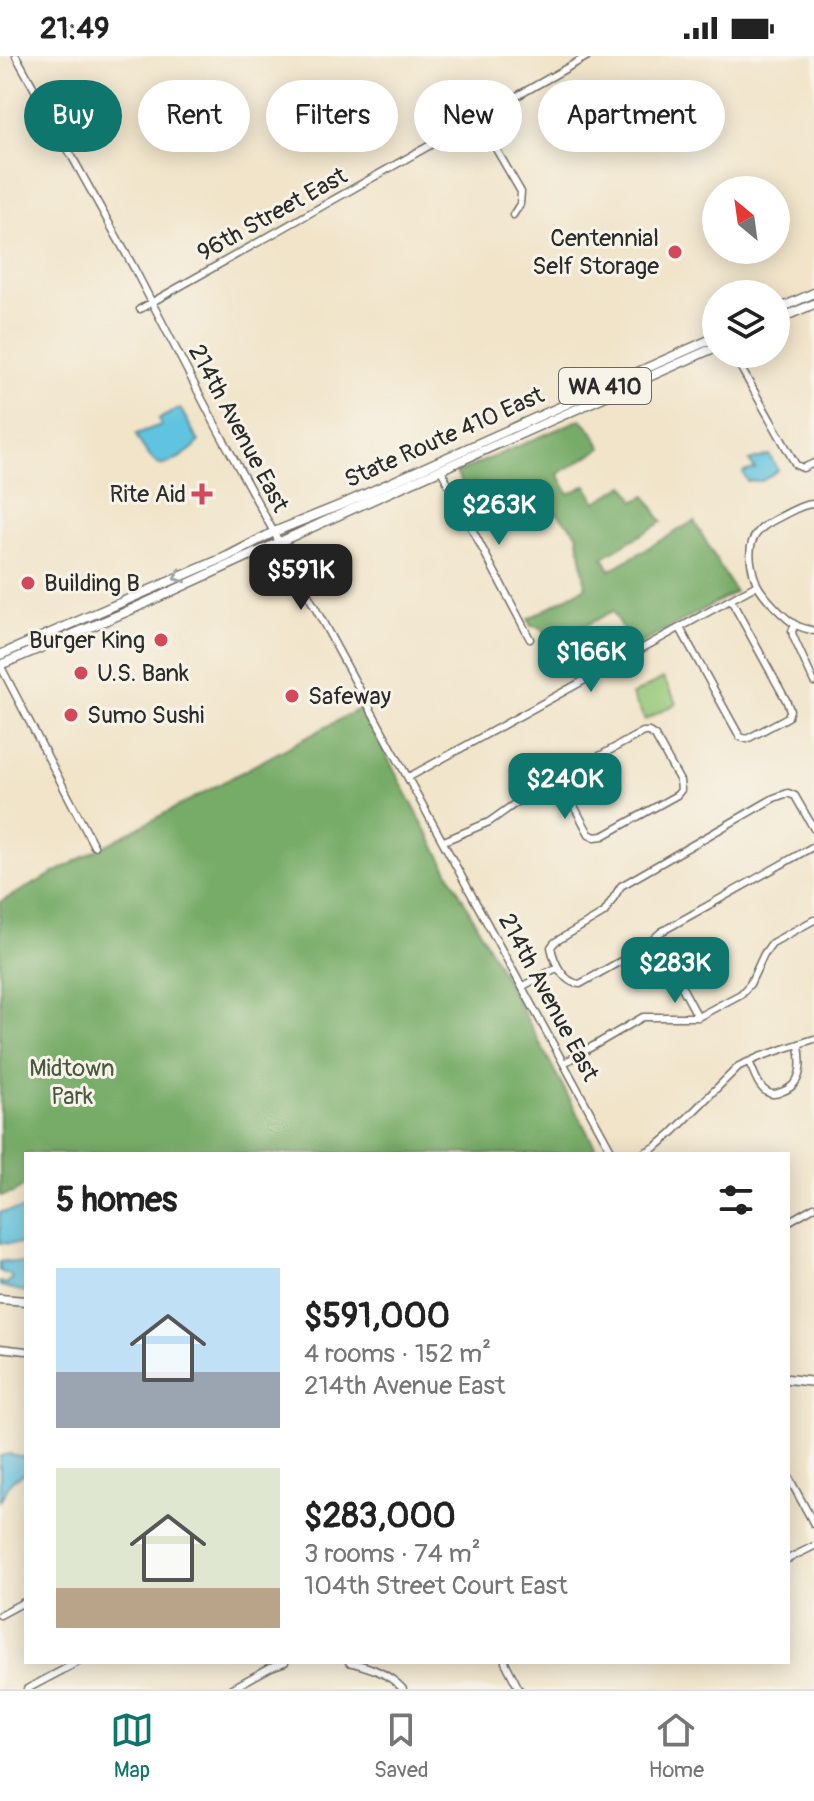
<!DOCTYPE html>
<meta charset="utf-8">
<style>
:root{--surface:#fff;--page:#f2f2f2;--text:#222;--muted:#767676;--line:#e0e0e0;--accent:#0f766e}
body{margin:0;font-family:Pangolin,sans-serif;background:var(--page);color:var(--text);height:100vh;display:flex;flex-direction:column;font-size:30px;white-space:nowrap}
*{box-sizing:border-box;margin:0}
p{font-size:26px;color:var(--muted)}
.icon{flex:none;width:44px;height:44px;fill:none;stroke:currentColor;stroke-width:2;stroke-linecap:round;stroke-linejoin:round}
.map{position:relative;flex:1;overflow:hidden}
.sheet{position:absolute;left:24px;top:1096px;width:766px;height:512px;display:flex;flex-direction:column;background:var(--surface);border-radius:0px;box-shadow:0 4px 20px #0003}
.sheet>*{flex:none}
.hud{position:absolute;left:24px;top:24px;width:766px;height:72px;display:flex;gap:16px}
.needle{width:52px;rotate:331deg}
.fabs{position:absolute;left:702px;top:120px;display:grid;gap:16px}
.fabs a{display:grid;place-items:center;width:88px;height:88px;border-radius:50%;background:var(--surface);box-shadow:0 4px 20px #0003;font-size:40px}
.price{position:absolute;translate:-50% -68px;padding:0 18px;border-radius:16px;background:var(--accent);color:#fff;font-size:26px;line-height:52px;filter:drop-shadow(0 2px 4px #0008)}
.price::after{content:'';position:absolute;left:50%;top:48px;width:24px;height:18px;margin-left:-12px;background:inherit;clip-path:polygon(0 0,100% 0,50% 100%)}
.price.active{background:#222;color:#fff}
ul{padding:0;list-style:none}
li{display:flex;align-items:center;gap:24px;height:200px;padding:0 32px}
li span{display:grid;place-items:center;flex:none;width:224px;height:160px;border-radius:0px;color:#555}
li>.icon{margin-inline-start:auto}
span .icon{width:96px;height:96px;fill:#fffc;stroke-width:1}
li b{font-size:34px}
h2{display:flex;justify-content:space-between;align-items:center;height:96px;padding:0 32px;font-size:34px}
.tag{padding:0 28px;border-radius:36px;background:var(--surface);box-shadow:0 4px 20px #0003;font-size:28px;line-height:72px}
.tag.active{background:var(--accent);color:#fff}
.status{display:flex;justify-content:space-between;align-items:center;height:56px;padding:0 40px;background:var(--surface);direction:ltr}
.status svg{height:22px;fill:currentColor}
.menu{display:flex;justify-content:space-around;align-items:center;height:112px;border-top:2px solid var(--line);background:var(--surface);font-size:22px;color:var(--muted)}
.menu a{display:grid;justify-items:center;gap:4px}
.menu .active{color:var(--accent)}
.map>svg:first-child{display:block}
.green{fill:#94c777;stroke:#607951;stroke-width:2}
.forest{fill:#77ac68;stroke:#516c4a;stroke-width:2}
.water{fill:#61c3df;stroke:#467785;stroke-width:2}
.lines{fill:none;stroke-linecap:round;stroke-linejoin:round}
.minor-casing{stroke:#706c62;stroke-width:9}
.major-casing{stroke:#706c62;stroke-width:11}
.minor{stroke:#fff;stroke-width:6}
.major{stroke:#fff;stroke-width:8}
.oneway{stroke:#a0a0a0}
.poi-dot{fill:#d1495b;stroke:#f7f3e8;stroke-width:3}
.labels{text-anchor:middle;stroke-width:6;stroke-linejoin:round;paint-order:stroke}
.shield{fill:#f7f3e8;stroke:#686764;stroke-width:2}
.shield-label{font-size:22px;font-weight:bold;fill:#2b2b2b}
.street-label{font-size:24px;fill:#2b2b2b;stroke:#f7f3e8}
.poi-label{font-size:24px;fill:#2b2b2b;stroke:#f7f3e8;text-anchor:start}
.park-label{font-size:24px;fill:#4a5a42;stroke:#f7f3e8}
</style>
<div class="status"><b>21:49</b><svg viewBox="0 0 49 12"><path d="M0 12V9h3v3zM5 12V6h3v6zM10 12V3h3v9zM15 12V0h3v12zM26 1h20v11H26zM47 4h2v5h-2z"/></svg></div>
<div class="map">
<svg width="814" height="1633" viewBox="0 0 814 1633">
<rect width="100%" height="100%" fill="#f7f3e8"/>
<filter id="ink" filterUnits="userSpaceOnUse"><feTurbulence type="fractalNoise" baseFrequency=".0125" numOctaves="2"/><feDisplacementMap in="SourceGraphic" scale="16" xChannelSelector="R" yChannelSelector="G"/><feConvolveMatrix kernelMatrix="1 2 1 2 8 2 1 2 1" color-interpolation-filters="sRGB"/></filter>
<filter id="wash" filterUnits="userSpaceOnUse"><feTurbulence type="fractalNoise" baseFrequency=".006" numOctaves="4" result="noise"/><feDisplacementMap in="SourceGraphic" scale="32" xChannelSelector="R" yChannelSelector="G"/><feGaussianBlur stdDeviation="1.8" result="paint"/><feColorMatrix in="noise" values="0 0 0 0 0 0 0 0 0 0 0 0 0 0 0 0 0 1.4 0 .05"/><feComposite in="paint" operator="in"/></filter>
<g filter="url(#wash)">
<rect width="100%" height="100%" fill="#f1e4c9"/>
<path class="green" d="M663,622l14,25 -32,17 -13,-25z"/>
<path class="forest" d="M581,363l10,10 11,19 -44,26 11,20 17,-9 10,17 29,-17 10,16 11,-5 16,26 -59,35 7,13 84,-49 41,71 -102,56 -21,-37 -66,36 -1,-14 -7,-6 -7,-1 -3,-7 58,-32 -9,-54 -31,-31 -67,10 -23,-39z
M361,652l238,446h-573v31l-13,8 -13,3v-294z"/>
<path class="water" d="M180,352l19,34c-5,7 -31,25 -39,23 -8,-2 -21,-23 -24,-31l25,-9 -2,-6z
M769,399l9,15 -16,11h-15l-4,-9 12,-3 -6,-8z
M26,1153v35l-26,-1v-31z
M6,1205l20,3v28l-26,-6v-4l6,2 7,-6 -3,-3 -10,-4v-9z
M9,1398l15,3 2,2v14l-14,7 -12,21v-45z"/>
</g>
<g filter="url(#ink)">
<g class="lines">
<defs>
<path id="minor" d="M16,0l118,212 83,160 396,726
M478,62l43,74 -1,12 -7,11
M140,253l448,-253
M733,298l63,111 7,3 11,-5
M441,414l89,169
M814,448c-12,0 -24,8 -34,13 -12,6 -23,12 -28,25 -4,12 0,31 5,42 6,12 28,35 39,41 5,3 12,4 18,6
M795,569l-3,6 1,5 21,46
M680,572l60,109 7,2 41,-22 2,-7 -4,-10 -55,-100
M0,609l94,181
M409,721l348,-192
M814,773l-19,-33 -7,-3 -14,5 -146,84 -7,4 -17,27 -49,29 -4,5c3,15 12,36 29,37l62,-35 19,-17 153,-86
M444,785l45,-19 31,-22 123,-68h6l6,4 25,45 1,9 -4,5 -74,41 -8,1 -6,-3 -30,-56
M677,922l21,39
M523,930l35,-19
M749,1006c5,9 9,27 20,31 4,2 8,1 12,-1 22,-7 21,-27 18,-47
M564,1007l79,-46h55l43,-23 9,-10 14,-30 8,-11 42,-23
M642,1098l15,-8 14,-12 68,-68 23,-10 52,-17
M788,1166l26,-15
M0,1292l26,3
M788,1420l26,48
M788,1503l26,-13
M0,1559l26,-14
M349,1606c21,5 39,11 54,27
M505,1606l14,27
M27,1633l51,-27
M231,1633l40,-22 14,-5"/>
<path id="major" d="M776,254l38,-17
M776,264l38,-16
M0,599l228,-99 46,-24 69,-28 373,-167
M0,609l126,-53 246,-112 344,-153
M0,1243l26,2
M788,1323l26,3"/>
</defs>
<use href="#minor" class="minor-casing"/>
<use href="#major" class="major-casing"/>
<use href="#minor" class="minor"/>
<use href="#major" class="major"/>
</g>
<defs><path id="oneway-chevron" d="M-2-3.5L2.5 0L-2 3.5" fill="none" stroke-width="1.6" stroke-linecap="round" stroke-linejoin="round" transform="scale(2)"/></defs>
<use class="oneway" href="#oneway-chevron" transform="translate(179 521) rotate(156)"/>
</g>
<g class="poi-dot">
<circle cx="675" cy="196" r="8"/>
<path d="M198 426h8v8h8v8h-8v8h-8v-8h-8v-8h8z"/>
<circle cx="28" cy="527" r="8"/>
<circle cx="161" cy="584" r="8"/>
<circle cx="81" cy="617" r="8"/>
<circle cx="292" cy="640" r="8"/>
<circle cx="71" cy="659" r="8"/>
</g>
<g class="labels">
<rect class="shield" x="559" y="312" width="92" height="36" rx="6"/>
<g class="shield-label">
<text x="605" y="338">WA 410</text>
</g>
<g class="street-label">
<text transform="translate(272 158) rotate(-29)" y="8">96th Street East</text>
<text transform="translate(239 372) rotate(62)" y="8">214th Avenue East</text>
<text transform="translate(444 381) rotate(-24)" y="8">State Route 410 East</text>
<text transform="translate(549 941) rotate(62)" y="8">214th Avenue East</text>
</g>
<g class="poi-label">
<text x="659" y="190" text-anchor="end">Centennial<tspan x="659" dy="28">Self Storage</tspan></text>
<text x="186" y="446" text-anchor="end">Rite Aid</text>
<text x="44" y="535">Building B</text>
<text x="145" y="592" text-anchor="end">Burger King</text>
<text x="97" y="625">U.S. Bank</text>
<text x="308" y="648">Safeway</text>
<text x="87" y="667">Sumo Sushi</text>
</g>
<g class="park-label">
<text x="72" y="1020">Midtown<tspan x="72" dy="28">Park</tspan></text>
</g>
</g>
</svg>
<div class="fabs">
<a><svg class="needle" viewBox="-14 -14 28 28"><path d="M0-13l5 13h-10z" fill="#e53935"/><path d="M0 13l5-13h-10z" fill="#767676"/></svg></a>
<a><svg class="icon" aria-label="layers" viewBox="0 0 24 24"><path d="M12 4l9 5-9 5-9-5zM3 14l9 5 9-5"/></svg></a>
</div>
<b class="price" style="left:499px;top:491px">$263K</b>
<b class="price active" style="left:301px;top:556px">$591K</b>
<b class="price" style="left:591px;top:638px">$166K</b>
<b class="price" style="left:565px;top:765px">$240K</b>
<b class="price" style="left:675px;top:949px">$283K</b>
<div class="hud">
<a class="tag active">Buy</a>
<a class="tag">Rent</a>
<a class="tag">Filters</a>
<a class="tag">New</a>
<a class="tag">Apartment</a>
</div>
<section class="sheet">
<h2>5 homes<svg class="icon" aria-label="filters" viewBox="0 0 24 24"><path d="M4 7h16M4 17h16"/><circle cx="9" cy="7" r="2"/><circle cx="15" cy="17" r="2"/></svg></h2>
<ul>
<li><span style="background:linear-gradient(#bfe0f5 65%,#9aa5b1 0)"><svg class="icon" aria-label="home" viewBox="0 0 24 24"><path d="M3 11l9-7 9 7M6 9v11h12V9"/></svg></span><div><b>$591,000</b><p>4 rooms · 152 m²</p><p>214th Avenue East</p></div></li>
<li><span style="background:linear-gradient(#dfe7d0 75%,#b9a48a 0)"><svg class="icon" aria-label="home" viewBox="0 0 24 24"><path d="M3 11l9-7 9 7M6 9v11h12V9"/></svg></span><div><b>$283,000</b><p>3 rooms · 74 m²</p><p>104th Street Court East</p></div></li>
</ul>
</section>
</div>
<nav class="menu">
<a class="active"><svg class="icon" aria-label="map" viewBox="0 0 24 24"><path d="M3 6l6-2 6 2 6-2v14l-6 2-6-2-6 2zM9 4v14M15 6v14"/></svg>Map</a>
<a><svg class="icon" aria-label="saved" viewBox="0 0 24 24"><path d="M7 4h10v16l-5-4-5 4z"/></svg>Saved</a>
<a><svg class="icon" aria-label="home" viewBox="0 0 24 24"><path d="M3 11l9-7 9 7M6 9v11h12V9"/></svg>Home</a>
</nav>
